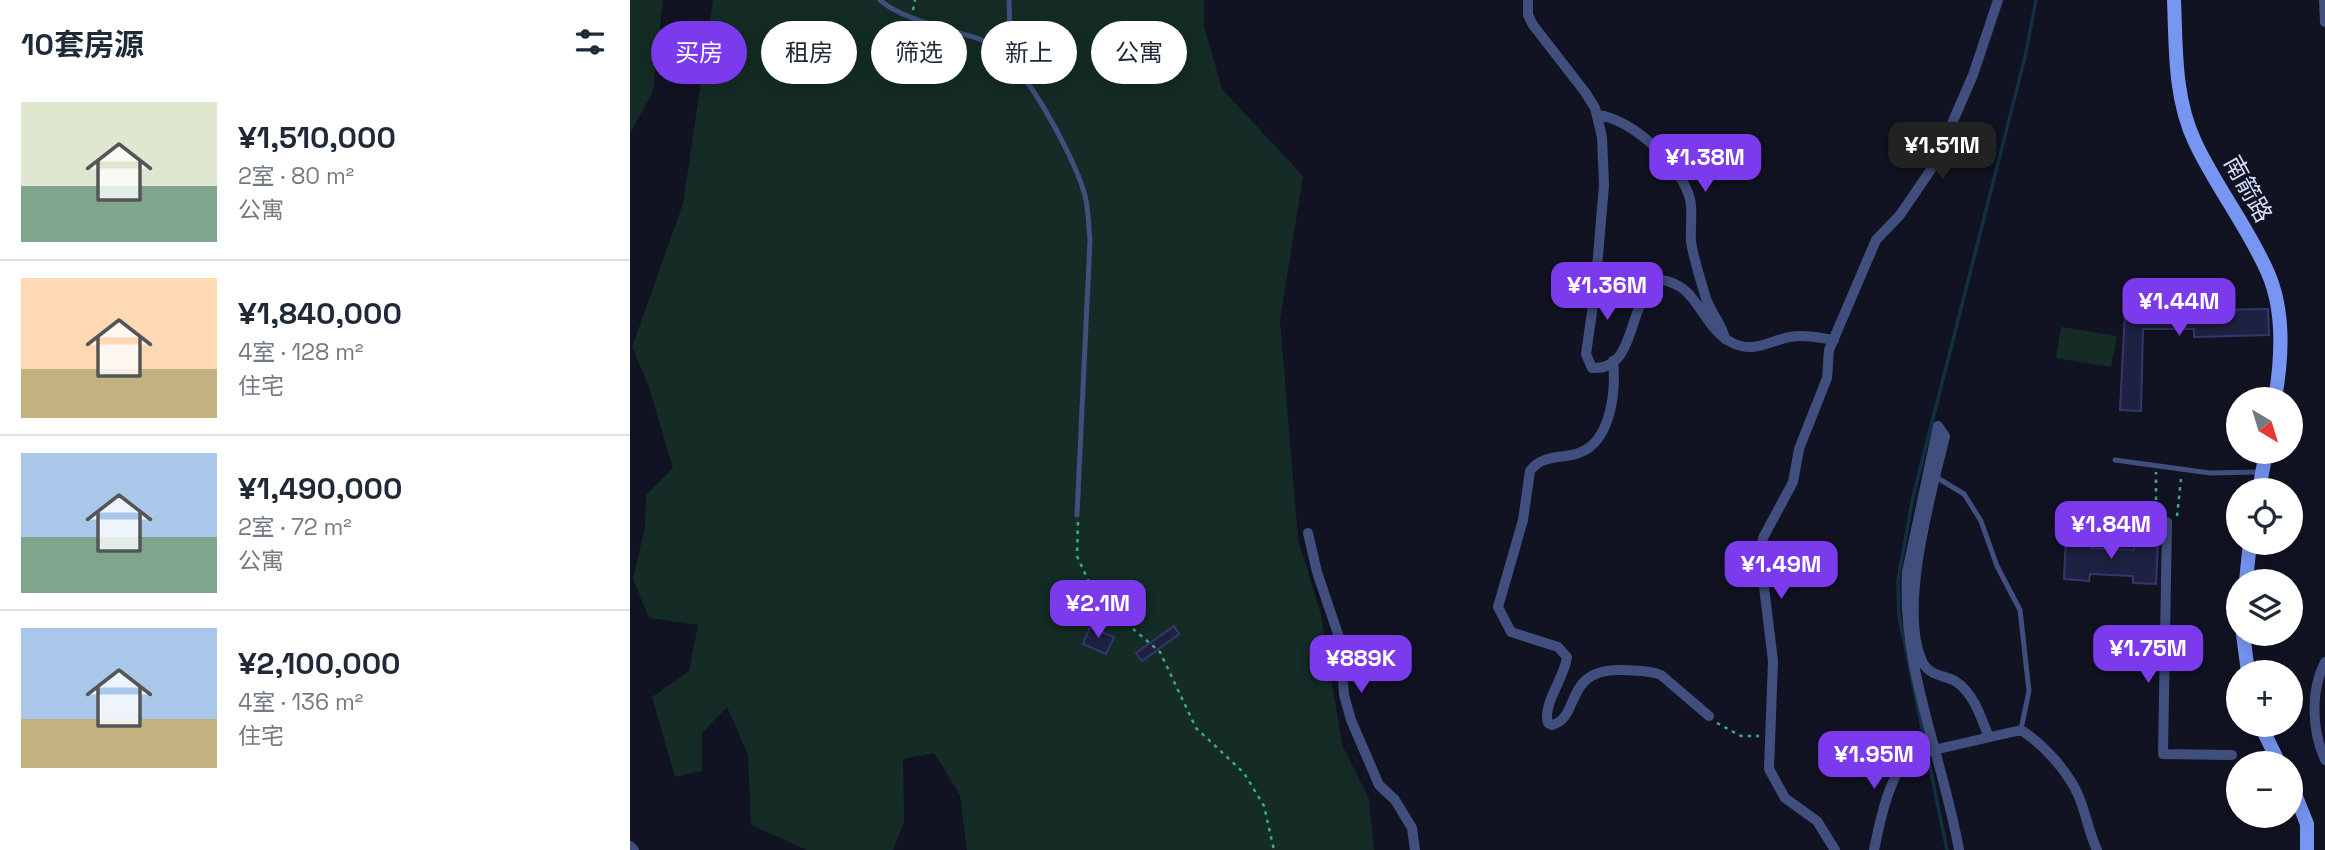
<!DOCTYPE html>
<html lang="zh">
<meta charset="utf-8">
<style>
:root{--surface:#fff;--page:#f2f2f3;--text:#1f2937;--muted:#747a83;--line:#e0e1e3;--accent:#7c3aed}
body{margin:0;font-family:"Space Grotesk","Noto Sans SC",sans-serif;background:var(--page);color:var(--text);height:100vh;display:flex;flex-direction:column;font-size:26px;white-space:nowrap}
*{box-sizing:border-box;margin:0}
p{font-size:23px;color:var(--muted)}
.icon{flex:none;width:38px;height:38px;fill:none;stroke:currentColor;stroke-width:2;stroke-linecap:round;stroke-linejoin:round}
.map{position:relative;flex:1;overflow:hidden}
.sheet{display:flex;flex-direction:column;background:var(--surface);width:630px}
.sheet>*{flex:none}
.top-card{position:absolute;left:21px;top:21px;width:665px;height:63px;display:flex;gap:14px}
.needle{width:46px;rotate:142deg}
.buttons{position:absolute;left:1596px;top:387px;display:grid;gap:14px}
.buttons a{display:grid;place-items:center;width:77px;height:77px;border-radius:50%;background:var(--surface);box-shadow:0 4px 18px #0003;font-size:35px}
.price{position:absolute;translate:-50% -60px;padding:0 16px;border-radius:14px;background:var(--accent);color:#fff;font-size:23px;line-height:46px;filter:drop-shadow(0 2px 4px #0008)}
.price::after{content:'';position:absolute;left:50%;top:42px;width:21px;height:16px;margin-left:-10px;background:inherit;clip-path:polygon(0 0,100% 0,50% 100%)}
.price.selected{background:#222;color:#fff}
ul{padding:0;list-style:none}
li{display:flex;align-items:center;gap:21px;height:175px;padding:0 21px}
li+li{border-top:2px solid var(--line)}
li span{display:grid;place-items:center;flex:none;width:196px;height:140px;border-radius:0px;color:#555}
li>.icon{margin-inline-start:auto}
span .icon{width:84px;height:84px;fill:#fffc;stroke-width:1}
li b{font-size:30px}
h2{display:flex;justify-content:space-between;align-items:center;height:84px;padding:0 21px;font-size:30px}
.tag{padding:0 24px;border-radius:32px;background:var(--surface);box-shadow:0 4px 18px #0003;font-size:24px;line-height:63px}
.tag.selected{background:var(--accent);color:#fff}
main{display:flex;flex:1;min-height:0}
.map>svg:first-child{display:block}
.green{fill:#142c25}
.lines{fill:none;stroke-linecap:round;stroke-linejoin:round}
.stream{stroke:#113042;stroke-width:3.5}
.building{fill:#1e2142;stroke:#33376c;stroke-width:2}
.path{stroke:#3bab85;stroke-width:2.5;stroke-dasharray:3.5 5;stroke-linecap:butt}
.lane{stroke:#404f7d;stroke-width:5}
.street{stroke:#404f7d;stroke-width:10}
.secondary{stroke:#7796f2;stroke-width:14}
.street-bridge{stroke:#404f7d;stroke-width:10}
.labels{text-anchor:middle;stroke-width:6;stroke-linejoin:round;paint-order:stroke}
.street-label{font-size:24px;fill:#d6ddfb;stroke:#111323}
</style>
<main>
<section class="sheet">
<h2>10套房源<svg class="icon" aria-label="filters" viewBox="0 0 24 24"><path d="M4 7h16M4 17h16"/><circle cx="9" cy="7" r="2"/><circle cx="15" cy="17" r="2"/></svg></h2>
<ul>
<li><span style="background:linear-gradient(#dfe7d0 60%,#7fa58c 0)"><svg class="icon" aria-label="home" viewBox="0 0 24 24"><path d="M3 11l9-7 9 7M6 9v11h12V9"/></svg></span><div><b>¥1,510,000</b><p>2室 · 80 m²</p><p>公寓</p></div></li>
<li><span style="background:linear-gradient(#ffd9b3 65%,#c2b280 0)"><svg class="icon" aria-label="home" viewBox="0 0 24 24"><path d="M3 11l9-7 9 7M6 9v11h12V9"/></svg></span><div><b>¥1,840,000</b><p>4室 · 128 m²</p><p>住宅</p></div></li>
<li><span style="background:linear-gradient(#a9c7e8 60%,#7fa58c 0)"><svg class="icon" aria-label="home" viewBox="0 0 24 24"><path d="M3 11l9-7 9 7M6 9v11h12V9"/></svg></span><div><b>¥1,490,000</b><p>2室 · 72 m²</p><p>公寓</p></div></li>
<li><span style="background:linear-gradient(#a9c7e8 65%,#c2b280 0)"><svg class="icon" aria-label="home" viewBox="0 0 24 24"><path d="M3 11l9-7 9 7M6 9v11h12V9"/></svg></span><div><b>¥2,100,000</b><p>4室 · 136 m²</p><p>住宅</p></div></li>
</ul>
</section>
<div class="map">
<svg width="1695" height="850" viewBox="0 0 1695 850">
<rect width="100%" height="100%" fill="#111323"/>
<path class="green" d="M0,0h33l-10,91 -23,43z
M83,0h491v26l18,63 81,87 -23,144 18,219 23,76 21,130 27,54 5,51h-407l-7,-55 -26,-42 -31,6 1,63 -11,28h-86l-56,-25 -3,-70 -21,-48 -25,26v38l-27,6 -23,-80 37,-26 9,-46 -49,-7 -16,-39 12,-52 1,-32 27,-27 -25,-84 -16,-37 51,-143z
M1431,327l56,9 -6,31 -55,-9z"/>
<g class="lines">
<path class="stream" d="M1317,850l-48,-234 -1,-36 15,-83 112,-440 11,-57"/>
</g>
<path class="building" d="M1638,309l1,26 -75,2v-8h-51l-2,82 -21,-1 5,-99z
M1436,537l25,2v9l43,2 1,-10 23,2 -2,42 -23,-1v-7l-43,-2 -1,7 -25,-2z
M544,626l5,8 -37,27 -6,-8z
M460,627l24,10 -8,17 -23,-10z"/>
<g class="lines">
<path class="path" d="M283,10l2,-10
M1547,516l4,-37
M1526,517v-45
M448,522l-1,34 11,24 16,24 56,48 36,76 48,45 20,33 10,44
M1087,723l24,13h18
M1610,761l24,-1"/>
<path class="lane" d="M250,0c21,20 76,30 105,41 36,14 88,114 99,151 5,15 4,32 6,48l-13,275
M374,55l6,-22 -1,-33
M1485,460l95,13 49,-1
M1306,477l28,17 7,11 10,16 16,45 23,44 9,81 -8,38"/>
<path class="street" d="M898,0v15l5,10 52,67 10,16 7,29 2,48 -9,106 -9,63 6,14c47,3 34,-70 67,-88 38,2 41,44 70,61 23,14 39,0 61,-4 14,-3 30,1 44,3
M1694,0l1,22
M967,115c35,3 84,50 93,84 3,14 0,29 1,43 3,18 9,36 14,53 4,17 17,27 20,44
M983,361c3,28 -1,80 -34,92 -17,6 -37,1 -49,18l-7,49 -25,87 13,25 47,15 9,10c-2,20 -25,47 -19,66l4,2c30,-8 10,-57 71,-55 13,1 26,0 38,5l48,41
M1537,522l-4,232 69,1
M678,533l9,39 23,68 4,55 7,25 28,65 16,15 17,28 3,22
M1695,662c-15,29 -13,69 0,98
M1308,749l83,-19c22,14 48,42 58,67 7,17 10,36 18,53
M0,846l4,4
M1205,850l-18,-29 -32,-23 -16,-29 4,-108 -13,-107 3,-16 30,-56 6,-33 28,-71 2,-28 47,-110 24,-25 34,-50 39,-90 25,-75
M1244,850c5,-25 16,-81 38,-94
M1329,850c-16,-92 -58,-183 -52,-278l31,-146 7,10c-13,55 -48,175 -22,227 7,13 21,12 32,18 18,11 26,36 33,54"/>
<path class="secondary" d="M1544,0c2,47 0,98 21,142 21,45 53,85 73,131 17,39 14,85 7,126
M1629,490l7,-38
M1616,581l4,-39
M1613,634l5,38
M1630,724l19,39
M1661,784l16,40v26"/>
<path class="street-bridge" d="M1282,756l26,-7"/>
</g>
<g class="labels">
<g class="street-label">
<text transform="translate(1618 189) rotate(61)" y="8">南箭路</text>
</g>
</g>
</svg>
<div class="buttons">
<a><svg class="needle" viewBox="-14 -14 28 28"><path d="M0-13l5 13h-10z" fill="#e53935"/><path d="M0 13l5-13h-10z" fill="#747a83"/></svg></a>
<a><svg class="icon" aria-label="locate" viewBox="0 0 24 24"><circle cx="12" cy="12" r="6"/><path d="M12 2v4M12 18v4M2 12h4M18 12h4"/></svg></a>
<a><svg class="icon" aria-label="layers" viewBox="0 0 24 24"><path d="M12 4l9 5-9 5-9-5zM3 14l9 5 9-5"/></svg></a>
<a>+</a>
<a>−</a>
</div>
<b class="price selected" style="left:1312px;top:182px">¥1.51M</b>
<b class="price" style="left:1075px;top:194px">¥1.38M</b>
<b class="price" style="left:977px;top:322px">¥1.36M</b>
<b class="price" style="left:1549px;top:338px">¥1.44M</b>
<b class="price" style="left:1481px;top:561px">¥1.84M</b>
<b class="price" style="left:1151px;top:601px">¥1.49M</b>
<b class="price" style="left:468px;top:640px">¥2.1M</b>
<b class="price" style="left:1518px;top:685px">¥1.75M</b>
<b class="price" style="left:731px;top:695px">¥889K</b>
<b class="price" style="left:1244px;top:791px">¥1.95M</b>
<div class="top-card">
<a class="tag selected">买房</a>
<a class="tag">租房</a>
<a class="tag">筛选</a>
<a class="tag">新上</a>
<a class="tag">公寓</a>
</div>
</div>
</main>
